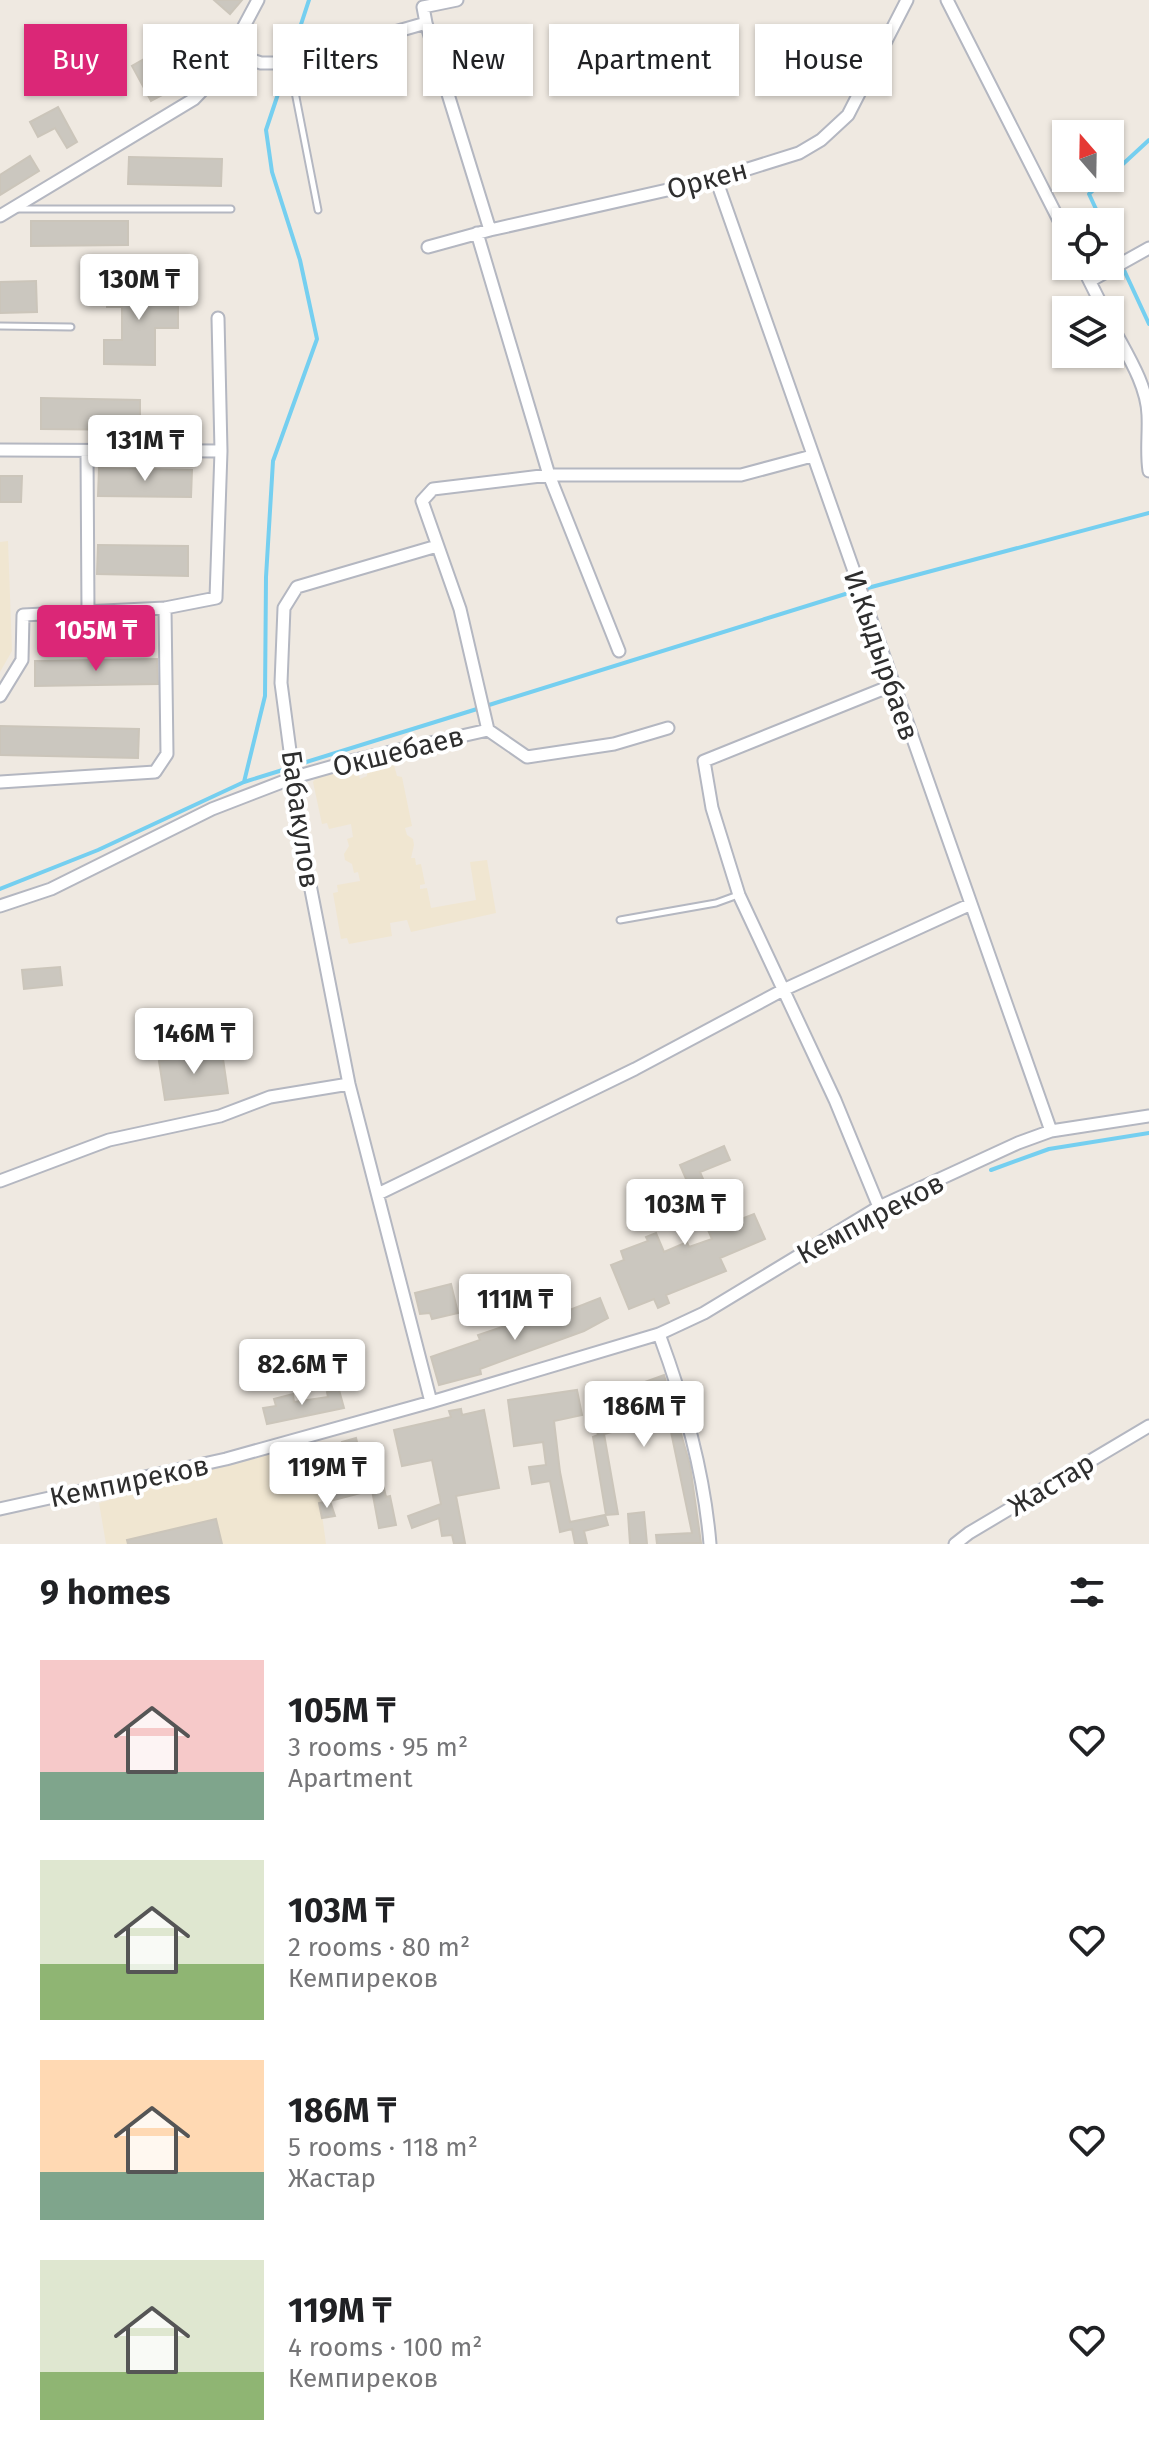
<!DOCTYPE html>
<meta charset="utf-8">
<style>
:root{--surface:#fff;--page:#f6f6f6;--text:#202124;--muted:#757577;--accent:#db2777}
body{margin:0;font-family:"Fira Sans",sans-serif;background:var(--page);color:var(--text);height:100vh;display:flex;flex-direction:column;font-size:30px;white-space:nowrap}
*{box-sizing:border-box;margin:0}
p{font-size:26px;color:var(--muted)}
.icon{flex:none;width:44px;height:44px;fill:none;stroke:currentColor;stroke-width:2;stroke-linecap:round;stroke-linejoin:round}
.map{position:relative;height:1544px;overflow:hidden}
.panel{display:flex;flex-direction:column;background:var(--surface);flex:1}
.panel>*{flex:none}
.hud{position:absolute;left:24px;top:24px;width:1102px;height:72px;display:flex;gap:16px}
.needle{width:52px;rotate:340deg}
.fabs{position:absolute;left:1052px;top:120px;display:grid;gap:16px}
.fabs a{display:grid;place-items:center;width:72px;height:72px;border-radius:0px;background:var(--surface);box-shadow:0 2px 6px #0004;font-size:40px}
.price{position:absolute;translate:-50% -68px;padding:0 18px;border-radius:8px;background:#fff;color:#222;font-size:26px;line-height:52px;filter:drop-shadow(0 2px 4px #0008)}
.price::after{content:'';position:absolute;left:50%;top:48px;width:24px;height:18px;margin-left:-12px;background:inherit;clip-path:polygon(0 0,100% 0,50% 100%)}
.price.selected{background:var(--accent);color:#fff}
ul{padding:0;list-style:none}
li{display:flex;align-items:center;gap:24px;height:200px;padding:0 40px}
li span{display:grid;place-items:center;flex:none;width:224px;height:160px;border-radius:0px;color:#555}
li>.icon{margin-inline-start:auto}
span .icon{width:96px;height:96px;fill:#fffc;stroke-width:1}
li b{font-size:34px}
h2{display:flex;justify-content:space-between;align-items:center;height:96px;padding:0 40px;font-size:34px}
.chip{padding:0 28px;border-radius:0px;background:var(--surface);box-shadow:0 2px 6px #0004;font-size:28px;line-height:72px}
.chip.selected{background:var(--accent);color:#fff}
.map>svg:first-child{display:block}
.education{fill:#f0e6d1}
.lines{fill:none;stroke-linecap:round;stroke-linejoin:round}
.stream{stroke:#75cff0;stroke-width:4}
.building{fill:#cbc7bf;stroke:#cbc5ba;stroke-width:2}
.lane-casing{stroke:#b4b7c1;stroke-width:9}
.street-casing{stroke:#b4b7c1;stroke-width:15}
.lane{stroke:#fff;stroke-width:5}
.street{stroke:#fff;stroke-width:11}
.labels{text-anchor:middle;stroke-width:8;stroke-linejoin:round;paint-order:stroke}
.street-label{font-size:28px;fill:#2e2e2e;stroke:#fff}
</style>
<div class="map">
<svg width="1149" height="1544" viewBox="0 0 1149 1544">
<rect width="100%" height="100%" fill="#efe9e1"/>
<path class="education" d="M8,541l4,110 -12,21v-130z
M355,760l5,19 7,-3v-3l27,-8 3,11 5,1 10,49 -7,2 2,7 6,4 1,6 -3,13h4l1,7 5,-1 4,20 -5,1v4l7,-1 4,20 45,-8 -6,-38 17,-2 9,53 -85,19 -4,-12 -17,3 2,13 -43,8 -2,-6 -6,1 -8,-46 5,-1 -1,-7 23,-4 -2,-9 -4,1 -2,-9 -7,-4 -1,-6 5,-8 -2,-7 6,-2 -2,-13 -22,5 -2,-6 -5,1 -9,-42 3,-4z
M312,1440l14,104h-220l-7,-41z"/>
<g class="lines">
<path class="stream" d="M290,58l19,-58
M1110,176l39,-36
M1102,222l-13,-28 18,-16
M1110,240l39,84
M864,589l285,-76
M489,705l366,-114
M300,764l177,-55
M244,782l21,-86 1,-119 7,-116 44,-122 -17,-79 -28,-88 -6,-42 21,-63
M0,889l98,-39 146,-68 45,-14
M991,1170l58,-21 100,-16"/>
</g>
<path class="building" d="M214,0h28l-12,14z
M162,49l19,36 -30,16 -19,-35z
M58,107l19,35 -10,6 -12,-20 -17,9 -8,-15z
M30,156l9,15 -39,24v-20z
M129,157l93,2 -1,27 -93,-2z
M31,221h97v24l-97,1z
M36,281l1,31 -37,1v-31z
M107,283h54v13h17v32h-23v37l-51,-1v-24h18v-33h-15z
M41,398l99,2v30l-99,-1z
M99,468l93,2 -1,27 -93,-1z
M0,476h22l-1,26h-21z
M98,545l90,1v30l-91,-2z
M157,659l1,25 -123,2v-25z
M0,726l139,3 -1,29 -138,-3z
M60,967l2,18 -38,4 -2,-19z
M222,1052l6,41 -63,7 -6,-39z
M724,1146l6,14 -30,12 17,40 3,-1 6,14 28,-11 11,25 -45,19 6,13 -60,24 3,8 -11,5 -4,-9 -25,10 -18,-44 13,-5 -3,-9 27,-10 -2,-4 10,-4 8,19 23,-10 2,5 23,-8 -32,-74z
M451,1284l7,29 -26,6 -2,-6 -10,1 -5,-21z
M600,1298l8,20 -24,13 -104,38 1,5 -42,11 -8,-28 49,-17 -2,-5 48,-16 3,7z
M664,1375l26,90 11,78 -44,1 -1,-9 36,-2 -28,-135 -39,12 3,18 -24,6 14,80 -12,1 -13,-78 5,-2 -7,-29 36,-10 -2,-7z
M339,1390l5,18 -77,16 -4,-16 13,-2 -2,-7 19,-5 1,8 34,-5 -1,-5z
M577,1390l5,25 -28,6 6,51 10,50 35,-7 3,10 -24,6 3,13h-12l-3,-15 -12,3 -10,-51 -18,3 -3,-17 17,-2 -3,-23 -29,4 -6,-46z
M461,1409l1,6 22,-5 15,78 -43,8 9,47 -11,1 -2,-9 -10,1 -3,-18 -27,10 -4,-12 33,-12 -9,-44 -30,6 -8,-36 57,-13 -2,-6z
M356,1438l7,28 15,-3 8,34 4,-1 6,29 -17,3 -7,-38 -42,11 -3,-13 25,-6 -10,-40z
M330,1501l5,15 -13,2 -3,-15z
M644,1512l3,32h-17l-2,-30z
M216,1519l6,25h-94l-1,-4z"/>
<g class="lines">
<defs>
<path id="lane" d="M298,60l-3,32 23,118
M18,209h213
M0,326l71,1
M620,920l96,-17 22,-8"/>
<path id="street" d="M947,0l119,234
M426,23l64,207
M230,53l31,10h25l140,-40 -3,-16 34,-7
M716,179l335,952
M0,216l194,-117 25,-26 39,-73
M477,233l72,242 70,176
M428,247l62,-17 226,-51 83,-26 22,-13 27,-25 59,-115
M1082,266l22,44
M1090,281l59,-33
M1110,322c14,28 37,61 38,93 1,19 -2,36 1,56
M0,450l221,1
M87,452l1,159
M0,696l22,-36 1,-45 142,-7 51,-10 5,-147 -3,-133
M488,730l-28,-121 -38,-108 11,-12 116,-14h192l71,-19
M0,782l155,-10 12,-18 -2,-146
M0,906l51,-17 161,-80 83,-32 60,-17 133,-30 39,27 87,-13 54,-16
M0,1181l109,-41 111,-24 50,-19 79,-13
M378,1194l257,-125 148,-79 186,-85
M879,1207l-44,-107 -96,-205 -27,-87 -8,-47 189,-76
M659,1334c25,68 45,137 51,210
M431,1402l-82,-318 -46,-235 -22,-166 3,-75 13,-21 140,-41
M0,1509l226,-50 205,-57 228,-68 45,-21 175,-106 139,-64 33,-12 98,-15
M955,1544l14,-11 180,-107"/>
</defs>
<use href="#lane" class="lane-casing"/>
<use href="#street" class="street-casing"/>
<use href="#lane" class="lane"/>
<use href="#street" class="street"/>
</g>
<g class="labels">
<g class="street-label">
<text transform="translate(707 179) rotate(-15)" y="10">Оркен</text>
<text transform="translate(882 655) rotate(71)" y="10">И.Кыдырбаев</text>
<text transform="translate(398 751) rotate(-14)" y="10">Окшебаев</text>
<text transform="translate(301 819) rotate(82)" y="10">Бабакулов</text>
<text transform="translate(870 1218) rotate(-28)" y="10">Кемпиреков</text>
<text transform="translate(129 1481) rotate(-12)" y="10">Кемпиреков</text>
<text transform="translate(1051 1484) rotate(-31)" y="10">Жастар</text>
</g>
</g>
</svg>
<div class="fabs">
<a><svg class="needle" viewBox="-14 -14 28 28"><path d="M0-13l5 13h-10z" fill="#e53935"/><path d="M0 13l5-13h-10z" fill="#757577"/></svg></a>
<a><svg class="icon" aria-label="locate" viewBox="0 0 24 24"><circle cx="12" cy="12" r="6"/><path d="M12 2v4M12 18v4M2 12h4M18 12h4"/></svg></a>
<a><svg class="icon" aria-label="layers" viewBox="0 0 24 24"><path d="M12 4l9 5-9 5-9-5zM3 14l9 5 9-5"/></svg></a>
</div>
<b class="price" style="left:139px;top:322px">130M ₸</b>
<b class="price" style="left:145px;top:483px">131M ₸</b>
<b class="price selected" style="left:96px;top:673px">105M ₸</b>
<b class="price" style="left:194px;top:1076px">146M ₸</b>
<b class="price" style="left:685px;top:1247px">103M ₸</b>
<b class="price" style="left:515px;top:1342px">111M ₸</b>
<b class="price" style="left:302px;top:1407px">82.6M ₸</b>
<b class="price" style="left:644px;top:1449px">186M ₸</b>
<b class="price" style="left:327px;top:1510px">119M ₸</b>
<div class="hud">
<a class="chip selected">Buy</a>
<a class="chip">Rent</a>
<a class="chip">Filters</a>
<a class="chip">New</a>
<a class="chip">Apartment</a>
<a class="chip">House</a>
</div>
</div>
<section class="panel">
<h2>9 homes<svg class="icon" aria-label="filters" viewBox="0 0 24 24"><path d="M4 7h16M4 17h16"/><circle cx="9" cy="7" r="2"/><circle cx="15" cy="17" r="2"/></svg></h2>
<ul>
<li><span style="background:linear-gradient(#f6c9c9 70%,#7fa58c 0)"><svg class="icon" aria-label="home" viewBox="0 0 24 24"><path d="M3 11l9-7 9 7M6 9v11h12V9"/></svg></span><div><b>105M ₸</b><p>3 rooms · 95 m²</p><p>Apartment</p></div><svg class="icon" aria-label="heart" viewBox="0 0 24 24"><path d="M12 20l-8-8c-3-5 5-10 8-4 3-6 11-1 8 4z"/></svg></li>
<li><span style="background:linear-gradient(#dfe7d0 65%,#8fb573 0)"><svg class="icon" aria-label="home" viewBox="0 0 24 24"><path d="M3 11l9-7 9 7M6 9v11h12V9"/></svg></span><div><b>103M ₸</b><p>2 rooms · 80 m²</p><p>Кемпиреков</p></div><svg class="icon" aria-label="heart" viewBox="0 0 24 24"><path d="M12 20l-8-8c-3-5 5-10 8-4 3-6 11-1 8 4z"/></svg></li>
<li><span style="background:linear-gradient(#ffd9b3 70%,#7fa58c 0)"><svg class="icon" aria-label="home" viewBox="0 0 24 24"><path d="M3 11l9-7 9 7M6 9v11h12V9"/></svg></span><div><b>186M ₸</b><p>5 rooms · 118 m²</p><p>Жастар</p></div><svg class="icon" aria-label="heart" viewBox="0 0 24 24"><path d="M12 20l-8-8c-3-5 5-10 8-4 3-6 11-1 8 4z"/></svg></li>
<li><span style="background:linear-gradient(#dfe7d0 70%,#8fb573 0)"><svg class="icon" aria-label="home" viewBox="0 0 24 24"><path d="M3 11l9-7 9 7M6 9v11h12V9"/></svg></span><div><b>119M ₸</b><p>4 rooms · 100 m²</p><p>Кемпиреков</p></div><svg class="icon" aria-label="heart" viewBox="0 0 24 24"><path d="M12 20l-8-8c-3-5 5-10 8-4 3-6 11-1 8 4z"/></svg></li>
</ul>
</section>
